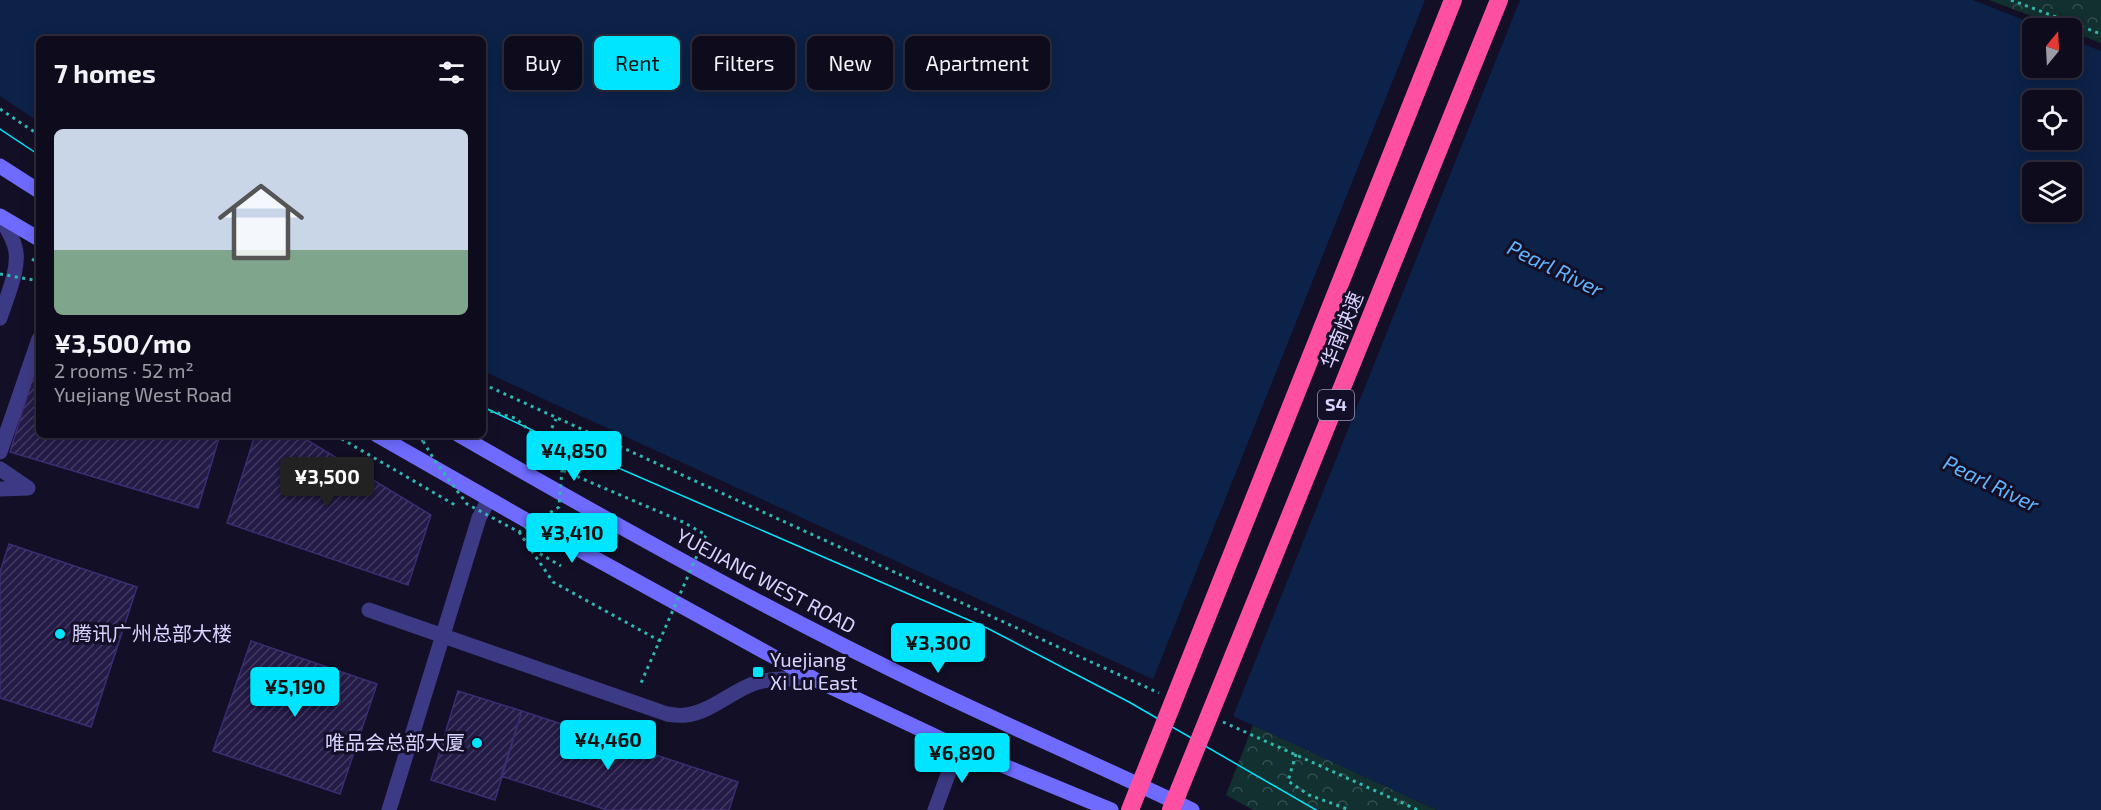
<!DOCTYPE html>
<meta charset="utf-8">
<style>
:root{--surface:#0e0b1c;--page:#171425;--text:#f1f3f6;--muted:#9b9ba3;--line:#2e2b3b;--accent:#00e5ff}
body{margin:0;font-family:"Exo 2","Noto Sans SC",sans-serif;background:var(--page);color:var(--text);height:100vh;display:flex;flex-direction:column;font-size:22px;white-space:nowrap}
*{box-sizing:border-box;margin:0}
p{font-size:20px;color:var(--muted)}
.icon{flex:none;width:33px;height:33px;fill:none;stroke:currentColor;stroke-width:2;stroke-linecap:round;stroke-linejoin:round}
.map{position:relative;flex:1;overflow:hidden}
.side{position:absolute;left:36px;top:36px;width:450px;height:402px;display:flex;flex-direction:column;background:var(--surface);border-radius:9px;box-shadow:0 3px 15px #0003,0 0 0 2px var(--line)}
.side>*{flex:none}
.banner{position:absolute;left:504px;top:36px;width:570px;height:54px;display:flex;gap:12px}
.needle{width:39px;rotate:18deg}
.fabs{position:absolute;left:2022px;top:18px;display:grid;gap:12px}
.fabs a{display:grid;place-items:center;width:60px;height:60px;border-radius:9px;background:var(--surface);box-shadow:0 3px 15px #0003,0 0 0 2px var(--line);font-size:30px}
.price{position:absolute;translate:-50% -51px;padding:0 14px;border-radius:6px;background:var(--accent);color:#111;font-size:20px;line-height:39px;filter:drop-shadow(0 2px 3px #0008)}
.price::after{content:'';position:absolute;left:50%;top:36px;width:18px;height:14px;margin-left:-9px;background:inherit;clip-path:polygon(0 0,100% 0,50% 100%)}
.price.current{background:#222;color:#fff}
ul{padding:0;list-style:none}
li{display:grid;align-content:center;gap:12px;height:318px;padding:0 18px}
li+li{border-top:2px solid var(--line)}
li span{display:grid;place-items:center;height:186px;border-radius:9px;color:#555}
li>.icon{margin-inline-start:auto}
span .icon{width:108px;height:108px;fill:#fffc;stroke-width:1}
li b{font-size:26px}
h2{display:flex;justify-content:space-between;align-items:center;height:72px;padding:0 18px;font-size:26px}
.pill{padding:0 21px;border-radius:9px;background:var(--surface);box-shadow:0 3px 15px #0003,0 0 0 2px var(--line);font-size:21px;line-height:54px}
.pill.current{background:var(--accent);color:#111}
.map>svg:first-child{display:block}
.forest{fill:url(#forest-crowns)}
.water{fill:#0c2248;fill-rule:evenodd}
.pier{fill:#130f26}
.building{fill:url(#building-hatch);stroke:#3b2d73;stroke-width:1.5}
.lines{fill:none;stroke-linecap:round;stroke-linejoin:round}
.path{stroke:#2fb8b0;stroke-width:3;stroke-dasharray:3 4.5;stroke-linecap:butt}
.street{stroke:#3d3a85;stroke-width:15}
.secondary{stroke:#6f6bff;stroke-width:15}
.tram{stroke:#00e5ff;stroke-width:1.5}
.path-bridge{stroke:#2fb8b0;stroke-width:3;stroke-dasharray:3 4.5;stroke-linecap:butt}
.highway-bridge{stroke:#ff4fa3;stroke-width:18}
.poi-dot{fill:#00e5ff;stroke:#130f26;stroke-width:2}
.labels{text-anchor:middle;stroke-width:6;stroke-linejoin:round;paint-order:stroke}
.shield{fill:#130f26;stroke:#9e99be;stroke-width:1.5}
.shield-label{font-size:18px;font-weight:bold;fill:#d9d4ff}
.street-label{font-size:20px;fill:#d9d4ff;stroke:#130f26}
.poi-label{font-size:20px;fill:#d9d4ff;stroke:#130f26;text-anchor:start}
.water-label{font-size:21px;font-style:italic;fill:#62b6ff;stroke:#130f26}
</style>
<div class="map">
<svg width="2101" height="810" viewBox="0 0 2101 810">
<defs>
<pattern id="forest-crowns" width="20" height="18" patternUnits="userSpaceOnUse" patternTransform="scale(1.5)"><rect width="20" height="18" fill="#12302f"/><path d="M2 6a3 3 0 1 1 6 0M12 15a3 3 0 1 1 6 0" fill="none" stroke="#344d4e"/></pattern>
<pattern id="building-hatch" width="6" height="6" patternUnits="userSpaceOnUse" patternTransform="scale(1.5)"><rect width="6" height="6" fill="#241b47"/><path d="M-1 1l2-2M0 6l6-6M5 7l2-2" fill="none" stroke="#433b63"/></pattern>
</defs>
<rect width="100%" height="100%" fill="#130f26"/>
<path class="forest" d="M1989,0h112v43l-29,-11v-4h-9z
M1253,725l184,85h-184l-27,-15z"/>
<path class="water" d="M0,0h1973l71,28h-12v40h40v-29l29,12v759h-664l-954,-439v-332h-444v83l-39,-26zM2032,100h40v40h-40zM2032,172h40v40h-40z"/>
<path class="pier" d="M1425,0h95l-288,719 -80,-37z"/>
<path class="building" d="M39,357v78h181l-22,73 -188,-56z
M255,435h44l132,80 -23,70 -181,-62z
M9,544l128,43 -46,140 -91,-29v-126z
M251,641l126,43 -37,110 -127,-43z
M458,691l64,20 -27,89 -64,-20z
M522,711l216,71 -9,28h-122l-106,-34z"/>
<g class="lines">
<path class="path" d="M2011,0l90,34
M0,109l39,26
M32,259l7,4
M483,384l676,309
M335,435l120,70
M416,435l7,6
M536,462l20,-43
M527,546l34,20
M1223,722l195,88
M1296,754l-8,27 21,14 41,15"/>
<path class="street" d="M0,217c6,10 12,19 15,30 6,19 -9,52 -15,71
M0,452l39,-113
M0,469l28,19
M0,489l28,-1
M369,610l298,104c6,1 13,2 19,1 23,-2 46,-24 69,-32 19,-6 41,-4 61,-3
M389,810l90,-292 10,-19
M935,810l23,-63"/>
<path class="secondary" d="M0,166l39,25
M0,216l39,23
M377,435l161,92 278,153 142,67 153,63
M459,435c153,88 306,174 464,250 89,43 180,82 269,125"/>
<path class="tram" d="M0,129l39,26
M483,407l64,30 440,191 142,74 187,108"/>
<path class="path-bridge" d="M0,274l39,7
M483,409l32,9 20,17 27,35 121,52 23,13 -65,148
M427,435l-4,6 12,20 32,43 52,28 40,-25 3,-37
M519,532l34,50 107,59"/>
<path class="highway-bridge" d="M1130,810l323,-810
M1171,810l328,-810"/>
</g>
<g class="poi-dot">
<circle cx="60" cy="634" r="6"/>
<rect x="752" y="666" width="12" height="12" rx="3"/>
<circle cx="477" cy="743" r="6"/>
</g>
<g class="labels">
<rect class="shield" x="1318" y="390" width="36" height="30" rx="4.5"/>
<g class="shield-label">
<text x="1336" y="411">S4</text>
</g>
<g class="street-label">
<text transform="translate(1342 330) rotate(-68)" y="7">华南快速</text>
<text transform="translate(766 581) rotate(28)" y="7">YUEJIANG WEST ROAD</text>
</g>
<g class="poi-label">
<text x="72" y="641">腾讯广州总部大楼</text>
<text x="770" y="667">Yuejiang<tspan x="770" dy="23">Xi Lu East</tspan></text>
<text x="465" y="750" text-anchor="end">唯品会总部大厦</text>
</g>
<g class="water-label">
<text transform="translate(1555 269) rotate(26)" y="7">Pearl River</text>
<text transform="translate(1991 484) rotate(26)" y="7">Pearl River</text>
</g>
</g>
</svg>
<div class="fabs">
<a><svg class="needle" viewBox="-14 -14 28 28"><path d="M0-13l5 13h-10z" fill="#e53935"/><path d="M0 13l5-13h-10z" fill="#9b9ba3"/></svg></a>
<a><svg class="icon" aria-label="locate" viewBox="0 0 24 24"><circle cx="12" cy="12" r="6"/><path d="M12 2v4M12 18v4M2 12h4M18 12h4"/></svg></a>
<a><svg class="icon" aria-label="layers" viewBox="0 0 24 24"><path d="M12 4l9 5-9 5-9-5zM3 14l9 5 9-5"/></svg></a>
</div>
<b class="price" style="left:574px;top:482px">¥4,850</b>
<b class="price current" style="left:327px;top:508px">¥3,500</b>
<b class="price" style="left:572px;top:564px">¥3,410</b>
<b class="price" style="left:938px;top:674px">¥3,300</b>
<b class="price" style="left:295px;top:718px">¥5,190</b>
<b class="price" style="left:608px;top:771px">¥4,460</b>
<b class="price" style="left:962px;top:784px">¥6,890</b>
<div class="banner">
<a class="pill">Buy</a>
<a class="pill current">Rent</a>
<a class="pill">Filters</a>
<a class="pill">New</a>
<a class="pill">Apartment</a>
</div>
<section class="side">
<h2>7 homes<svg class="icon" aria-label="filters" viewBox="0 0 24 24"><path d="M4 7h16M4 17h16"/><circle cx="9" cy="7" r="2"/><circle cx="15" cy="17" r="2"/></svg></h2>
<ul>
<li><span style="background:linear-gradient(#c9d6e8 65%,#7fa58c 0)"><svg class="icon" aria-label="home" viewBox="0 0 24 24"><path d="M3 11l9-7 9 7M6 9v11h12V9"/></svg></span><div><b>¥3,500/mo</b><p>2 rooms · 52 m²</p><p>Yuejiang West Road</p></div></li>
</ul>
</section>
</div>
